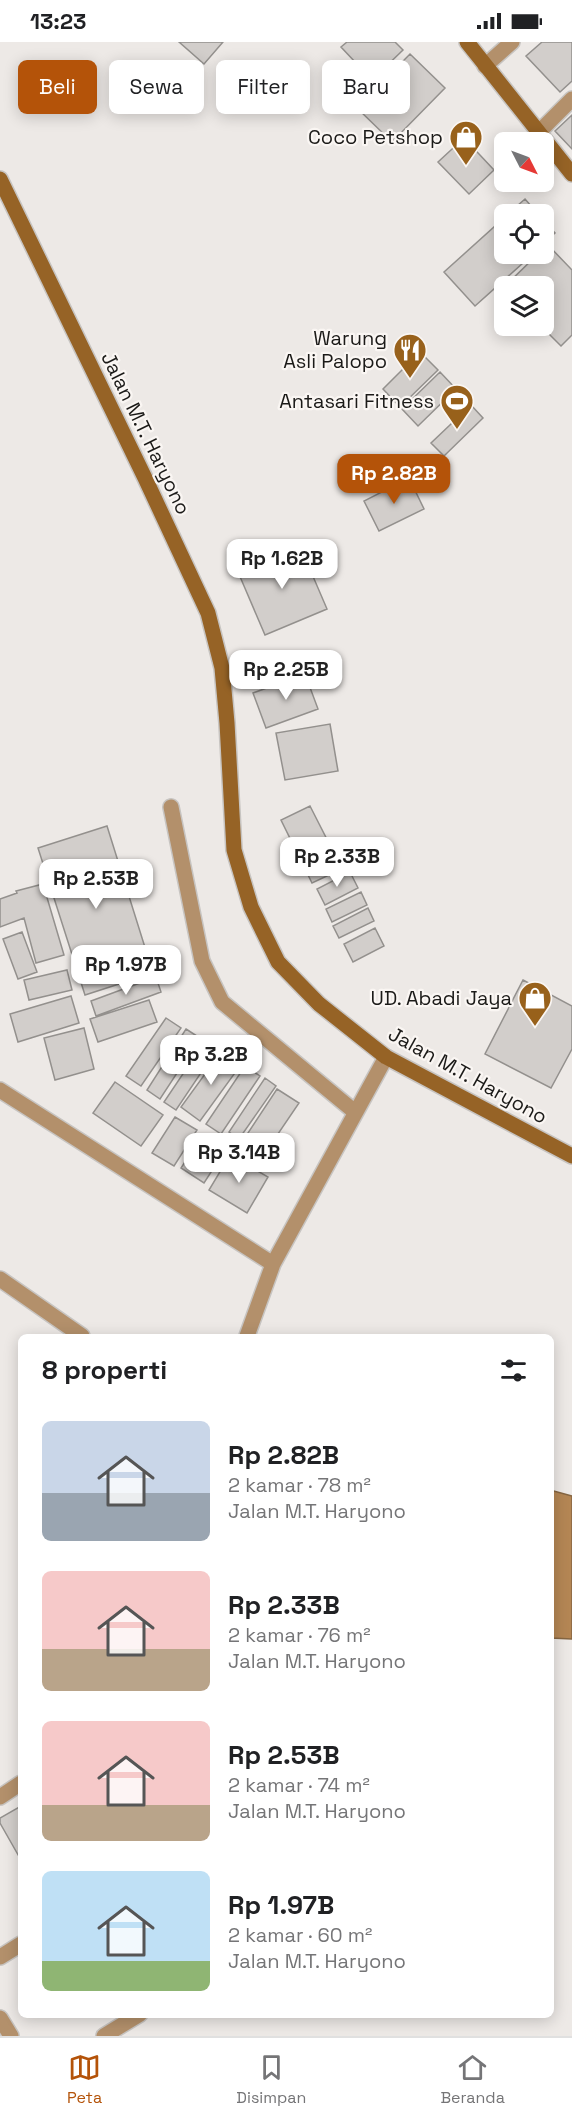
<!DOCTYPE html>
<html lang="id">
<meta charset="utf-8">
<style>
:root{--surface:#fff;--page:#f2f2f2;--text:#202124;--muted:#757577;--line:#e0e0e0;--accent:#b45309}
body{margin:0;font-family:"Space Grotesk",sans-serif;background:var(--page);color:var(--text);height:100vh;display:flex;flex-direction:column;font-size:22px;white-space:nowrap}
*{box-sizing:border-box;margin:0}
p{font-size:20px;color:var(--muted)}
.icon{flex:none;width:33px;height:33px;fill:none;stroke:currentColor;stroke-width:2;stroke-linecap:round;stroke-linejoin:round}
.map{position:relative;flex:1;overflow:hidden}
.details{position:absolute;left:18px;top:1292px;width:536px;height:684px;display:flex;flex-direction:column;background:var(--surface);border-radius:9px;box-shadow:0 3px 15px #0003}
.details>*{flex:none}
.guide{position:absolute;left:18px;top:18px;width:537px;height:54px;display:flex;gap:12px}
.needle{width:39px;rotate:132deg}
.fabs{position:absolute;left:494px;top:90px;display:grid;gap:12px}
.fabs a{display:grid;place-items:center;width:60px;height:60px;border-radius:9px;background:var(--surface);box-shadow:0 3px 15px #0003;font-size:30px}
.price{position:absolute;translate:-50% -51px;padding:0 14px;border-radius:12px;background:#fff;color:#222;font-size:20px;line-height:39px;filter:drop-shadow(0 2px 3px #0008)}
.price::after{content:'';position:absolute;left:50%;top:36px;width:18px;height:14px;margin-left:-9px;background:inherit;clip-path:polygon(0 0,100% 0,50% 100%)}
.price.selected{background:var(--accent);color:#fff}
ul{padding:0;list-style:none}
li{display:flex;align-items:center;gap:18px;height:150px;padding:0 24px}
li span{display:grid;place-items:center;flex:none;width:168px;height:120px;border-radius:9px;color:#555}
li>.icon{margin-inline-start:auto}
span .icon{width:72px;height:72px;fill:#fffc;stroke-width:1}
li b{font-size:26px}
h2{display:flex;justify-content:space-between;align-items:center;height:72px;padding:0 24px;font-size:26px}
.pill{padding:0 21px;border-radius:9px;background:var(--surface);box-shadow:0 3px 15px #0003;font-size:21px;line-height:54px}
.pill.selected{background:var(--accent);color:#fff}
.status{display:flex;justify-content:space-between;align-items:center;height:42px;padding:0 30px;background:var(--surface);direction:ltr}
.status svg{height:16px;fill:currentColor}
.tabs{display:flex;justify-content:space-around;align-items:center;height:84px;border-top:2px solid var(--line);background:var(--surface);font-size:16px;color:var(--muted)}
.tabs a{display:grid;justify-items:center;gap:3px}
.tabs .selected{color:var(--accent)}
.map>svg:first-child{display:block}
.water{fill:#b48654;stroke:#866642;stroke-width:1.5}
.building{fill:#d2cecb;stroke:#93908d;stroke-width:1.5}
.lines{fill:none;stroke-linecap:round;stroke-linejoin:round}
.lane-casing{stroke:#c7c4c1;stroke-width:18}
.street-casing{stroke:#c7c4c1;stroke-width:18}
.secondary-casing{stroke:#c7c4c1;stroke-width:18}
.lane{stroke:#b3906b;stroke-width:15}
.street{stroke:#b3906b;stroke-width:15}
.secondary{stroke:#966326;stroke-width:15}
.labels{text-anchor:middle;stroke-width:4.5;stroke-linejoin:round;paint-order:stroke}
.poi-label{font-size:20px;fill:#1b1a18;stroke:#faf6f3;text-anchor:end}
.street-label{font-size:20px;fill:#1b1a18;stroke:#faf6f3}
</style>
<div class="status"><b>13:23</b><svg viewBox="0 0 49 12"><path d="M0 12V9h3v3zM5 12V6h3v6zM10 12V3h3v9zM15 12V0h3v12zM26 1h20v11H26zM47 4h2v5h-2z"/></svg></div>
<div class="map">
<svg width="572" height="1994" viewBox="0 0 572 1994">
<rect width="100%" height="100%" fill="#ede9e6"/>
<path class="water" d="M550,1448l22,6v143l-21,-1z"/>
<path class="building" d="M179,0h44l-19,22z
M347,0h48l8,8 -31,30 -31,-33z
M542,0h30v39l-12,11 -34,-36z
M410,12l35,34 -53,54 -35,-34z
M572,73v34l-17,-18z
M464,96l30,32 -25,24 -31,-32z
M525,157l13,15h-30z
M504,176v36h29l-58,52 -31,-34z
M543,178l12,13 -12,11z
M548,203l24,25v65l-11,11 -20,-20h2v-40l-39,1 34,-33h5v-5z
M420,310l18,18 -38,37 -17,-18z
M440,330l16,17 -38,37 -16,-17z
M471,363l12,13 -39,38 -13,-13z
M409,436l15,31 -45,22 -15,-30z
M300,504l27,63 -62,26 -27,-63z
M305,632l13,35 -52,19 -13,-35z
M330,682l8,47 -53,9 -9,-47z
M310,764l32,63 -30,14 -31,-63z
M107,784l46,147 -68,22 -47,-147z
M350,830l8,16 -33,17 -8,-16z
M43,842l21,71 -28,8 -12,-45 -24,9v-28l17,-6 -1,-2z
M361,850l6,13 -35,17 -6,-13z
M368,866l6,13 -35,17 -6,-12z
M375,886l9,18 -31,16 -9,-18z
M22,890l15,40 -19,7 -15,-40z
M67,928l5,20 -43,10 -5,-20z
M156,935l5,15 -65,24 -5,-15z
M523,938l49,26v43l-21,39 -66,-34z
M71,954l8,27 -61,19 -8,-28z
M149,958l8,22 -59,20 -8,-23z
M166,976l15,10 -40,58 -15,-10z
M84,986l10,41 -39,11 -11,-42z
M186,987l14,9 -40,61 -13,-9z
M205,999l12,8 -41,61 -12,-8z
M221,1010l19,14 -40,55 -19,-14z
M245,1024l15,10 -39,58 -15,-10z
M265,1036l11,8 -37,53 -10,-7z
M115,1040l48,33 -22,31 -48,-33z
M277,1047l22,14 -38,56 -21,-14z
M175,1075l22,13 -23,36 -22,-13z
M203,1092l23,15 -22,34 -23,-15z
M230,1113l38,22 -21,36 -38,-23z
M21,1764v54l-21,-37v-5z"/>
<g class="lines">
<defs>
<path id="lane" d="M485,24l27,-24"/>
<path id="street" d="M539,90l33,-33
M171,765l31,154 20,41 133,110
M0,1048l273,174 113,-207
M0,1237l82,57
M247,1294l26,-72
M0,1755l21,-14
M0,1915l21,-13
M0,1976l11,18
M104,1994l36,-22"/>
<path id="secondary" d="M467,0l105,132
M0,137l145,299 63,135 14,55 5,55 7,127 17,57 27,55 41,42 67,53 186,99"/>
</defs>
<use href="#lane" class="lane-casing"/>
<use href="#street" class="street-casing"/>
<use href="#secondary" class="secondary-casing"/>
<use href="#lane" class="lane"/>
<use href="#street" class="street"/>
<use href="#secondary" class="secondary"/>
</g>
<defs>
<symbol id="shop-pin" viewBox="-11 -11 22 30"><path d="M0 17L-7.5 6A9.5 9.5 0 1 1 7.5 6Z" fill="#98611b" stroke="#faf6f3"/><path d="M-5-2.5h2.3a2.7 3.5 0 0 1 5.4 0H5L5.5 6h-11ZM-1.5-2.5h3a1.5 2.3 0 0 0-3 0Z" fill="#fff"/></symbol>
<symbol id="restaurant-pin" viewBox="-11 -11 22 30"><path d="M0 17L-7.5 6A9.5 9.5 0 1 1 7.5 6Z" fill="#98611b" stroke="#faf6f3"/><path d="M-5-6h1v4h1v-4h1v4h1v-4h1v5L-1.5 .5V6h-2V.5L-5-1ZM5-6V6H3V1.5H1.5Q1.5-4 5-6Z" fill="#fff"/></symbol>
<symbol id="stadium-pin" viewBox="-11 -11 22 30"><path d="M0 17L-7.5 6A9.5 9.5 0 1 1 7.5 6Z" fill="#98611b" stroke="#faf6f3"/><path d="M0-5a6.5 5 0 1 0 0 10a6.5 5 0 1 0 0-10ZM-3.5-1.8h7v3.6h-7Z" fill="#fff"/></symbol>
</defs>
<g fill-rule="evenodd">
<use href="#shop-pin" x="447" y="76" width="38" height="52"/>
<use href="#restaurant-pin" x="391" y="289" width="38" height="52"/>
<use href="#stadium-pin" x="438" y="340" width="38" height="52"/>
<use href="#shop-pin" x="516" y="937" width="38" height="52"/>
</g>
<g class="labels">
<g class="poi-label">
<text x="443" y="102">Coco Petshop</text>
<text x="387" y="303">Warung<tspan x="387" dy="23">Asli Palopo</tspan></text>
<text x="434" y="366">Antasari Fitness</text>
<text x="512" y="963">UD. Abadi Jaya</text>
</g>
<g class="street-label">
<text transform="translate(146 391) rotate(64)" y="7">Jalan M.T. Haryono</text>
<text transform="translate(468 1033) rotate(29)" y="7">Jalan M.T. Haryono</text>
</g>
</g>
</svg>
<div class="fabs">
<a><svg class="needle" viewBox="-14 -14 28 28"><path d="M0-13l5 13h-10z" fill="#e53935"/><path d="M0 13l5-13h-10z" fill="#757577"/></svg></a>
<a><svg class="icon" aria-label="locate" viewBox="0 0 24 24"><circle cx="12" cy="12" r="6"/><path d="M12 2v4M12 18v4M2 12h4M18 12h4"/></svg></a>
<a><svg class="icon" aria-label="layers" viewBox="0 0 24 24"><path d="M12 4l9 5-9 5-9-5zM3 14l9 5 9-5"/></svg></a>
</div>
<b class="price selected" style="left:394px;top:463px">Rp 2.82B</b>
<b class="price" style="left:282px;top:548px">Rp 1.62B</b>
<b class="price" style="left:286px;top:659px">Rp 2.25B</b>
<b class="price" style="left:337px;top:846px">Rp 2.33B</b>
<b class="price" style="left:96px;top:868px">Rp 2.53B</b>
<b class="price" style="left:126px;top:954px">Rp 1.97B</b>
<b class="price" style="left:211px;top:1044px">Rp 3.2B</b>
<b class="price" style="left:239px;top:1142px">Rp 3.14B</b>
<div class="guide">
<a class="pill selected">Beli</a>
<a class="pill">Sewa</a>
<a class="pill">Filter</a>
<a class="pill">Baru</a>
</div>
<section class="details">
<h2>8 properti<svg class="icon" aria-label="filters" viewBox="0 0 24 24"><path d="M4 7h16M4 17h16"/><circle cx="9" cy="7" r="2"/><circle cx="15" cy="17" r="2"/></svg></h2>
<ul>
<li><span style="background:linear-gradient(#c9d6e8 60%,#9aa5b1 0)"><svg class="icon" aria-label="home" viewBox="0 0 24 24"><path d="M3 11l9-7 9 7M6 9v11h12V9"/></svg></span><div><b>Rp 2.82B</b><p>2 kamar · 78 m²</p><p>Jalan M.T. Haryono</p></div></li>
<li><span style="background:linear-gradient(#f6c9c9 65%,#b9a48a 0)"><svg class="icon" aria-label="home" viewBox="0 0 24 24"><path d="M3 11l9-7 9 7M6 9v11h12V9"/></svg></span><div><b>Rp 2.33B</b><p>2 kamar · 76 m²</p><p>Jalan M.T. Haryono</p></div></li>
<li><span style="background:linear-gradient(#f6c9c9 70%,#b9a48a 0)"><svg class="icon" aria-label="home" viewBox="0 0 24 24"><path d="M3 11l9-7 9 7M6 9v11h12V9"/></svg></span><div><b>Rp 2.53B</b><p>2 kamar · 74 m²</p><p>Jalan M.T. Haryono</p></div></li>
<li><span style="background:linear-gradient(#bfe0f5 75%,#8fb573 0)"><svg class="icon" aria-label="home" viewBox="0 0 24 24"><path d="M3 11l9-7 9 7M6 9v11h12V9"/></svg></span><div><b>Rp 1.97B</b><p>2 kamar · 60 m²</p><p>Jalan M.T. Haryono</p></div></li>
</ul>
</section>
</div>
<nav class="tabs">
<a class="selected"><svg class="icon" aria-label="map" viewBox="0 0 24 24"><path d="M3 6l6-2 6 2 6-2v14l-6 2-6-2-6 2zM9 4v14M15 6v14"/></svg>Peta</a>
<a><svg class="icon" aria-label="saved" viewBox="0 0 24 24"><path d="M7 4h10v16l-5-4-5 4z"/></svg>Disimpan</a>
<a><svg class="icon" aria-label="home" viewBox="0 0 24 24"><path d="M3 11l9-7 9 7M6 9v11h12V9"/></svg>Beranda</a>
</nav>
